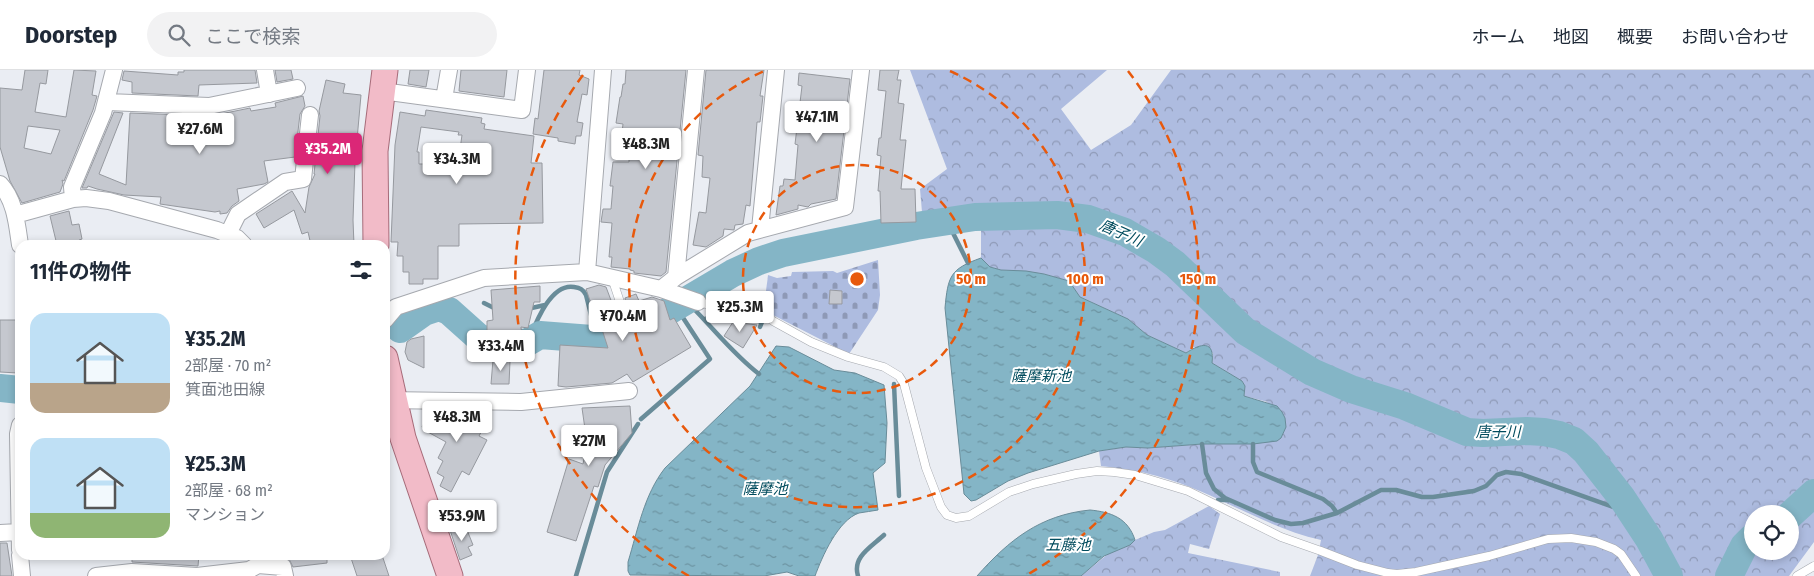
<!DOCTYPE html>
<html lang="ja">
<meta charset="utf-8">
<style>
:root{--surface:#fff;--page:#f2f2f3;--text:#1f2937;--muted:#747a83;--line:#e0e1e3;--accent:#db2777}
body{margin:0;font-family:"Fira Sans Condensed","Noto Sans JP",sans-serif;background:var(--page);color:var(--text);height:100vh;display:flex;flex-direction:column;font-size:19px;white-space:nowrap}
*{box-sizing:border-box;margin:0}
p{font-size:16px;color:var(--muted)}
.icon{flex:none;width:28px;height:28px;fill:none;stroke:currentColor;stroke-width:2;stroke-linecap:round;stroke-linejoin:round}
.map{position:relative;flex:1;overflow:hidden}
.panel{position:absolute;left:15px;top:170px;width:375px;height:320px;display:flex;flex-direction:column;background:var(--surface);border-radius:15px;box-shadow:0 2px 8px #0003}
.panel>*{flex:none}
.tools{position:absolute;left:1744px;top:435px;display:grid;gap:10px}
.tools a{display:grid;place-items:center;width:55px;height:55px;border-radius:50%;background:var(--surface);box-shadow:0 2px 8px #0003;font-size:25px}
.price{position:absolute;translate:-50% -42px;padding:0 11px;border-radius:5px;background:#fff;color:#222;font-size:16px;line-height:32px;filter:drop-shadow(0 1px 2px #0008)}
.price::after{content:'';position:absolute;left:50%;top:30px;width:15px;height:11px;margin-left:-8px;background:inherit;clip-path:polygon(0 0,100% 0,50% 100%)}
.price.selected{background:var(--accent);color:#fff}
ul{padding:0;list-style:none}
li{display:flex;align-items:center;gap:15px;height:125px;padding:0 15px}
li span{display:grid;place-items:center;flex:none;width:140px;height:100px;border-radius:15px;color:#555}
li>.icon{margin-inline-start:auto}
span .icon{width:60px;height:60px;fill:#fffc;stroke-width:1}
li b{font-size:21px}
h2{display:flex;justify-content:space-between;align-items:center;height:60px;padding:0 15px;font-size:21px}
header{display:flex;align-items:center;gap:30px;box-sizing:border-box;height:70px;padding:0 25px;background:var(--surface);border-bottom:1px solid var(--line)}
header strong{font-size:24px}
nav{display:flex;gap:28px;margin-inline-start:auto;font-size:18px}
.search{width:350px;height:45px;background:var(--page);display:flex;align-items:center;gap:12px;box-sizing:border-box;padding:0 18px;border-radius:28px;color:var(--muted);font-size:19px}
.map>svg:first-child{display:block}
.forest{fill:url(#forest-crowns);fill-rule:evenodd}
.cemetery{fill:url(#cemetery-stones)}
.water{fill:url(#water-ripples);stroke:#698c99}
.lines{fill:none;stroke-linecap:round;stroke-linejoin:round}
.stream{stroke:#698c99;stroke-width:4.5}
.river{stroke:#84b5c6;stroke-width:28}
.building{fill:#c5c8cf;stroke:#96999f;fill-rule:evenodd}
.lane-casing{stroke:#a6a9af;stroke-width:9}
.street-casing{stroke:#a6a9af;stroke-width:18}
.primary-casing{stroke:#a76c7a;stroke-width:27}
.lane{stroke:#fff;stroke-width:8}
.street{stroke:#fff;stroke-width:16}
.primary{stroke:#f2bbc8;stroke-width:25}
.ring{fill:none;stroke:#e8590c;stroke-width:2.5;stroke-dasharray:9 6}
.labels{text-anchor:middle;stroke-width:4;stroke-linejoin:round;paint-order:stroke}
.water-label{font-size:15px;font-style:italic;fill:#004b5d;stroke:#fff}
.centre{fill:#e8590c;stroke:#fff;stroke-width:2.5}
.ring-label{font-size:15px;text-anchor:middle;font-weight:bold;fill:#e8590c;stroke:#fff;stroke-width:4;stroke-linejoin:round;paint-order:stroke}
</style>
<header>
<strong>Doorstep</strong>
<div class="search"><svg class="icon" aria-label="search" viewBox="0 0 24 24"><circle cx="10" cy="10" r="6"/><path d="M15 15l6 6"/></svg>ここで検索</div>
<nav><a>ホーム</a><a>地図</a><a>概要</a><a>お問い合わせ</a></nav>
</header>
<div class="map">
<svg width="1814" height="506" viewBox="0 0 1814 506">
<defs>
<pattern id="forest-crowns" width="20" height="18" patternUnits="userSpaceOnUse" patternTransform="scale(1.25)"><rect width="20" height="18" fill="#aebce0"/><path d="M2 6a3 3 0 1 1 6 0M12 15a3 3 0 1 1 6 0" fill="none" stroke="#8e99b6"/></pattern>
<pattern id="cemetery-stones" width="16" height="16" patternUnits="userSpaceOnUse" patternTransform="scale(1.25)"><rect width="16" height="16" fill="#aebce0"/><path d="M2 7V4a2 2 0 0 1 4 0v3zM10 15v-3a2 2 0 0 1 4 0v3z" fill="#8e99b6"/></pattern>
<pattern id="water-ripples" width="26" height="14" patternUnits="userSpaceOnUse" patternTransform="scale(1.25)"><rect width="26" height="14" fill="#84b5c6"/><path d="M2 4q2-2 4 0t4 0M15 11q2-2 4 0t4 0" fill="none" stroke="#6c93a1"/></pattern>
</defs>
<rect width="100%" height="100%" fill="#eaedf3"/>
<path class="forest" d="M910,0h197l-46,39 30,41 40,-25 40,-55h643v472l-25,34h-479l8,-21 3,-15c-58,-13 -107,-49 -164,-64 -18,-5 -37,-8 -56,-10l-2,-15 27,-4 22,1 54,-4 66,-42 -24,-6 1,-10 -3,-5 -30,-18 1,-10 -19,-6 -8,6 -39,-18 -19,-16 -48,-22 -11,-16 -25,-7 -43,-4 -12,-3 -8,-9v-29l-50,1 -9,-18 -2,-23 27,-20zM1752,444h38v37h-38z
M1209,436l11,8 -11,35 -19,-5 -2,9 92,19v4h-199l28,-23 21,-8 5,-5 19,-8 11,-2z"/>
<path class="cemetery" d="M878,190l2,35 -2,15 -29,44 -78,-40c-9,-11 -4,-26 -3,-39l9,3 14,-2 1,-4 41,-1 4,2z"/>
<path class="water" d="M981,188l9,9 11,3 25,1 18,3 25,7 11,16 48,22 19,16 39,18c15,-10 29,-13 26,10l30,18 3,5 -1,10 33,10 5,6 3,6 1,9 -5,11 -4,3 -24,3h-51l-54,4 -22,-1 -27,4 -71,22 -20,8 -32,19 -5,1 -7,-7 -19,-186c3,-32 5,-39 36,-50z
M776,276l13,1 45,23 21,3 29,12 3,38 -2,40 -12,10 5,37c-6,1 -13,2 -19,3 -21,7 -37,44 -44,63h-16l-12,-4 -23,4 -134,-1 -2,-4v-9c10,-33 16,-67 37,-94l85,-82z
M1090,440c21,2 38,8 45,30l-5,5 -26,11 -23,20h-104c32,-36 63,-61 113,-66z"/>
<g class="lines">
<path class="stream" d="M947,151l21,42
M484,233l14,7
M691,236c23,23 42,48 68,68
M527,239l18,-4
M705,249l10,-4 41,5 6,2 -2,5
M528,272c7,-17 22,-59 46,-55 6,1 9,2 12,8l11,44
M894,314l5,112
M641,349l69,-60 -34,-52
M1202,374l4,29 8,16 11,9 50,22 16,4 12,-1 34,-10 44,-23h15l26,7h11l41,-6 12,-5 11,-11 9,-3 15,2 112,40
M1253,374v18l4,10 66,27 9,7 5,7
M1218,430h10
M576,506l31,-104 31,-48
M858,506c-6,-19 13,-29 26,-41"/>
<path class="river" d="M400,259l24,-17 15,-5 10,4 28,25 15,8h26l10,-2 12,-7 78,6 115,-68 26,-12 24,-8 133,-27 59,-9 82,-2 31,4 37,13 31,18 19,14 70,67 67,41 39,17 54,17 62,26 16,1 44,-2 17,1 15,3 15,6 12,11 36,46 27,41 20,37
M0,318l20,2
M1790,445l24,-22
M1729,506l15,-30 8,-8"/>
</g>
<path class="building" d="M25,0h23l-2,14 -6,-1 -5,29 31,5 8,-47 22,1 -4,24 5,1 -4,14 -29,71 -2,-1 1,4 -3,8 -38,11 -12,-22 -10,-34v-59l22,2zM28,56l32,4 -9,24 -27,-6z
M184,0h71l2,13 -58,2 -1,11 -66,-3v-11l-10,-2 2,-9 54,4v-3h6z
M275,0h16l2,9 -16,3z
M410,0h19l-3,17 -18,-3z
M461,0h46l-3,27 -45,-6z
M544,0h36l-1,5 10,4 -2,16 -5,-1 -5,28 6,1 -2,13h-5l-1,8 -17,-3v-3l-25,-4 2,-16 3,1z
M626,0h60l-20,202 -5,4 -27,-3v-2l-4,-1v-1l-19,-2 1,-10h-3l3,-34 -11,-1 2,-13h8l2,-23h-3l3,-24h16v-11l-9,-1 3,-26 -7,-1 4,-26h1l2,-13h2z
M706,0h58l-4,26h3l-3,26h-3l-7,84 -4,-1 -3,19 -8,1 -1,5 -10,-1 -1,7 -17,11 -13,-2 6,-33 7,1 4,-35 -8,-1 1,-21 -5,-1z
M880,0h19l-2,10h4l-3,23 6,1 -4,36h6l-5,49h14l1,33 -35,1 -1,-32h-2l3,-35 -4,-1 2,-17h2l5,-47 -8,-1z
M799,3l51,6 -14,120 -25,5 -3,3 -10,-2v4l-22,6 4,-29h3l1,-7 11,1 3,-35 -3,-1 7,-58 -4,-1z
M326,10l19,4 -2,9 18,2 -6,67 -2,58 1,25h-43l-3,-13 -6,2 -8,-24 -30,18 -8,-14 36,-23 13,22 4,-26 6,-13h-1l6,-58 -1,-5z
M303,26l2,10 -5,8 -5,43 -31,4 4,21 -4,2 -27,5 2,12 -7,5 -5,7 -7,1v-3l-5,1 -55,-8 1,-7 -37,-2 -27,-6 -9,-3 -1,2h-5l32,-76 9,1 -24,61 27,11 4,-72 81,3 39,-8 1,3 25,-4 -1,-4z
M426,40l56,8 -1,5 4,1 -1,5 50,7 -3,27h11l1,60 -84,1v22h-21v33h-15v5h-14v-12h-6v-16h-6l1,-14h-7l4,-97 5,-33 25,4zM421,57l38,5 -1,3h4l-4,29h-39v-12h-2z
M69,141l3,14 7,-1 3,15 -3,1 1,5h-23l-7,-29z
M599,215l7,2 6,16 2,-1 3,8 3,3h4l3,-3 -2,-12 11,-4 3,7 13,-4 12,4 6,19 4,-2 17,29 -58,35 -6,-8 -15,9 -46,4 -8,-1 2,-41 48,3 -9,-28 -2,1 -11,-32z
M540,216v16h-6l-6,26 -7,-1 1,10 -35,2v-18l6,-1 -2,-30z
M830,220l12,1v13h-13z
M0,250h18v53l-18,-1z
M733,252l24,3 -14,23 -19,-12z
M424,266v32l-16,-8 -3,-8 2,-10 4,-3z
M493,290l17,1 -1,23h-18z
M630,336l2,27 -27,32 -7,22 -4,-1 -18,55 -29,-9 22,-73 14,5 7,-36 -5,1 -3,-21z
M430,341l4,2 1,-2 14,7 1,-2 4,3 4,-8 32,4 -11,21 8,4 -18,35 -7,-4 -11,21 -11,-6 4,-9 -7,-4 6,-12 -5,-3 8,-16 -20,-11 1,-1 -5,-3z
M460,456l2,6 5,-2 6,15 -5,2 4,8 -12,5 -10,-30z
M0,473h7l5,33h-12z
M132,485h67l-1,11 -66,-4z
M276,485h51v8l-34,4 -4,-8 -13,-3z
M350,485h32l7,21h-32z"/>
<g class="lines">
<defs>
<path id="lane" d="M612,208l10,30
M698,232l19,5 43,4 13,10 38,21 37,15 36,10 15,9 5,8 22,84 15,39 6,8 9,3 13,-2 40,-24 24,-8 43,-10 21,-3 17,1 21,3 53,16 93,46 40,14 36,14 31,8 9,1 19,-2 73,-16 59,-17 23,-1 25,4 18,7 7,5 15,22
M1797,506l17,-10"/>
<path id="street" d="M265,0l4,24
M382,21l140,19 5,-40
M444,29l5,-29
M107,32l102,4 88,-18
M0,114c15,16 17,40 20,61
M73,129l-1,-12 31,-74 11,-43
M15,145l58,-16 13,-1 23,3 108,29 20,8 7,7
M760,159l16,-159
M228,164l10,-20 47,-32 18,-3 7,-64
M587,202l16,-202
M676,207l20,-207
M661,219l37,13
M385,250l11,-13 88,-29 103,-6 74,17 15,-12 72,-44 97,-26 16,-137
M385,330l136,2 108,-11
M20,355l-2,9 2,116
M0,463l19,-1
M20,485l2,21
M96,506l36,-4 65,4 52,-6 9,-5 25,2 2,9"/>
<path id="primary" d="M376,175l-1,-94 10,-81
M385,288l18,80 47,138"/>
</defs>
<use href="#lane" class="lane-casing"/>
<use href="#street" class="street-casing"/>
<use href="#primary" class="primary-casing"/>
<use href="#lane" class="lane"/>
<use href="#street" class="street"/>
<use href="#primary" class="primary"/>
</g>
<g class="ring">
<circle cx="857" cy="209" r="114"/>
<path d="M950 1A228 228 0 1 1 764 1"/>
<path d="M689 506A341 341 0 0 1 586 1M1128 1A341 341 0 0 1 1025 506"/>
</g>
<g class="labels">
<g class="water-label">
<text transform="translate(1121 163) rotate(24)" y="5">唐子川</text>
<text x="1041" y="311">薩摩新池</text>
<text x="1498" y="367">唐子川</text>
<text x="765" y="424">薩摩池</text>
<text x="1068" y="480">五藤池</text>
</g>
</g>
<circle cx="857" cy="209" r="8" class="centre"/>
<g class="ring-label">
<text x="971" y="214">50 m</text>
<text x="1085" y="214">100 m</text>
<text x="1198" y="214">150 m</text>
</g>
</svg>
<div class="tools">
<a><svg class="icon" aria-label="locate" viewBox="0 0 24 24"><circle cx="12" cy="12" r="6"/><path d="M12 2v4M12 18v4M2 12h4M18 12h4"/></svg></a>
</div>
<b class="price" style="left:817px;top:73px">¥47.1M</b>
<b class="price" style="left:200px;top:85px">¥27.6M</b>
<b class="price" style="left:646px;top:100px">¥48.3M</b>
<b class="price selected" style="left:328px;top:105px">¥35.2M</b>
<b class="price" style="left:457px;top:115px">¥34.3M</b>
<b class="price" style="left:740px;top:263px">¥25.3M</b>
<b class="price" style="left:623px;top:272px">¥70.4M</b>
<b class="price" style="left:501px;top:302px">¥33.4M</b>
<b class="price" style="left:457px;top:373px">¥48.3M</b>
<b class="price" style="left:589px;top:397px">¥27M</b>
<b class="price" style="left:462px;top:472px">¥53.9M</b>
<section class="panel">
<h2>11件の物件<svg class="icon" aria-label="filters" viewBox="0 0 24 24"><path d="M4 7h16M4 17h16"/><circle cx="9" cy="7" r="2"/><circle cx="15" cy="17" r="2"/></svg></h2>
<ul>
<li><span style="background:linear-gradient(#bfe0f5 70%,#b9a48a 0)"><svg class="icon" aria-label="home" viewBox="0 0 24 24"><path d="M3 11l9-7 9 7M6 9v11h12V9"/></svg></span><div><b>¥35.2M</b><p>2部屋 · 70 m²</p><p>箕面池田線</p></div></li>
<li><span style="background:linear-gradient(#bfe0f5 75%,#8fb573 0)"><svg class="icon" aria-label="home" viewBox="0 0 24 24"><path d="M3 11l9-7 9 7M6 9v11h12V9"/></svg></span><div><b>¥25.3M</b><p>2部屋 · 68 m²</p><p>マンション</p></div></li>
</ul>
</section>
</div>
